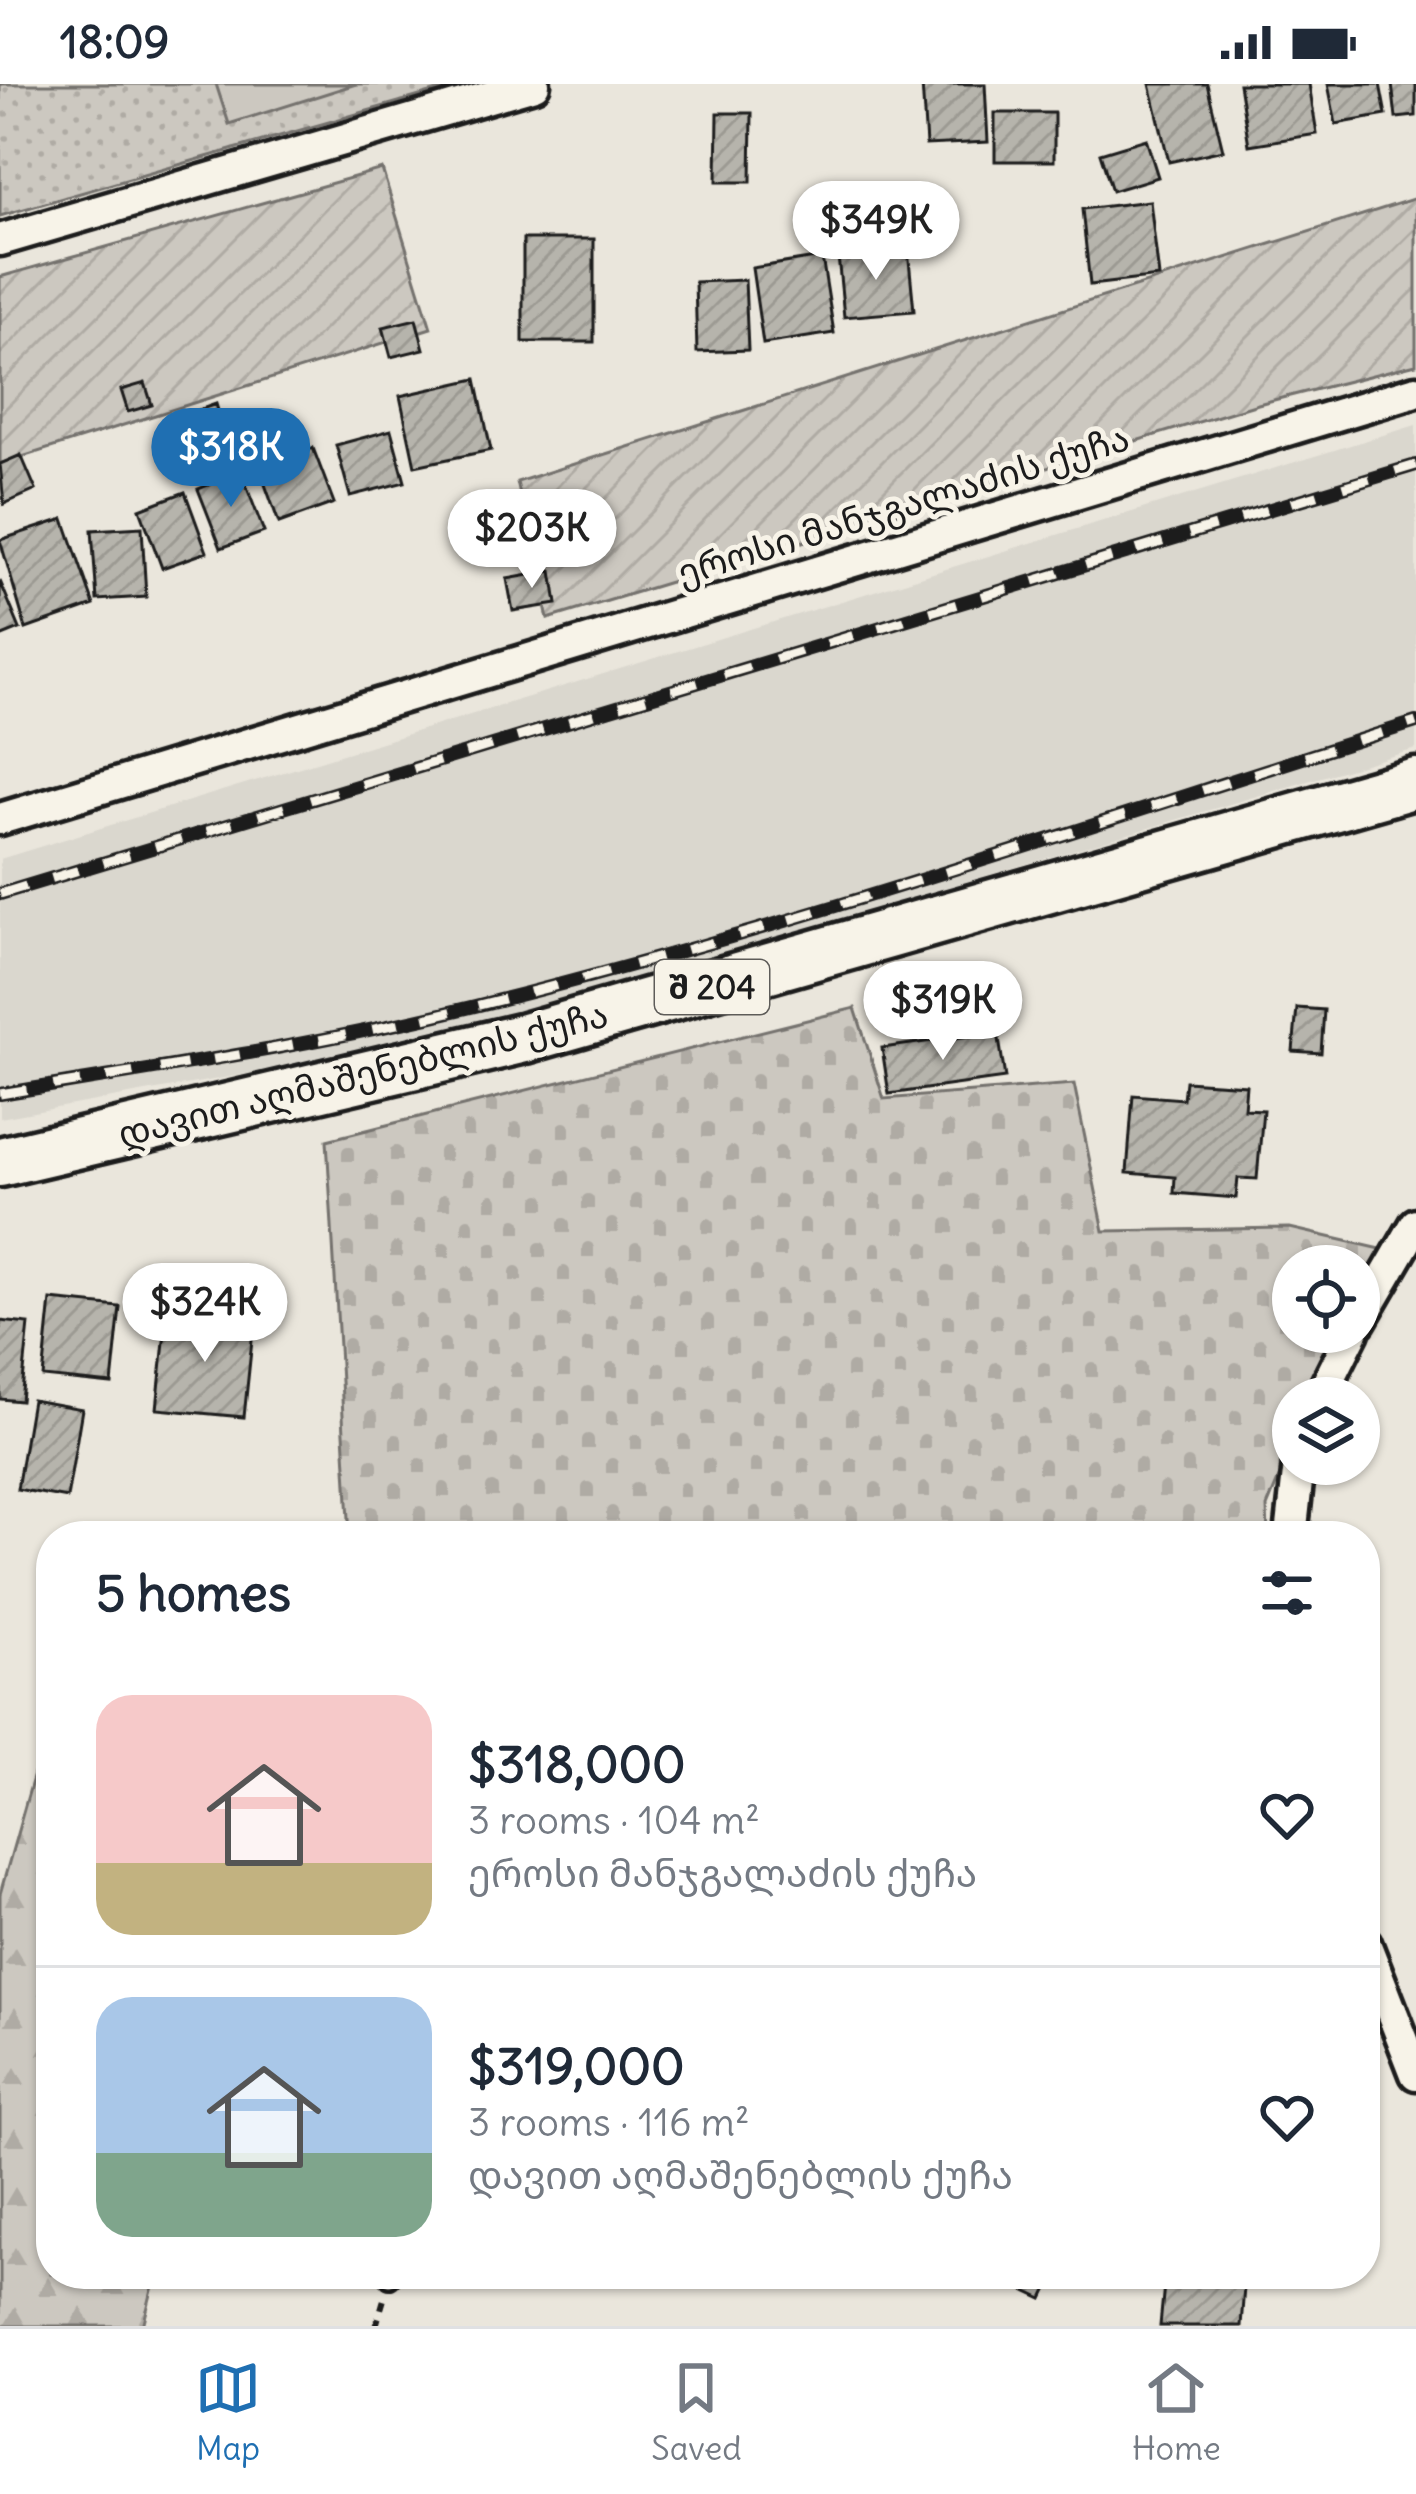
<!DOCTYPE html>
<meta charset="utf-8">
<style>
:root{--surface:#fff;--page:#f6f6f7;--text:#1f2937;--muted:#747a83;--line:#e0e1e3;--accent:#1f6fb2}
body{margin:0;font-family:Delius,"Noto Sans Georgian",sans-serif;background:var(--page);color:var(--text);height:100vh;display:flex;flex-direction:column;font-size:45px;white-space:nowrap}
*{box-sizing:border-box;margin:0}
p{font-size:39px;color:var(--muted)}
.icon{flex:none;width:66px;height:66px;fill:none;stroke:currentColor;stroke-width:2;stroke-linecap:round;stroke-linejoin:round}
.map{position:relative;flex:1;overflow:hidden}
.details{position:absolute;left:36px;top:1437px;width:1344px;height:768px;display:flex;flex-direction:column;background:var(--surface);border-radius:48px;box-shadow:0 3px 9px #0004}
.details>*{flex:none}
.fabs{position:absolute;left:1272px;top:1161px;display:grid;gap:24px}
.fabs a{display:grid;place-items:center;width:108px;height:108px;border-radius:50%;background:var(--surface);box-shadow:0 3px 9px #0004;font-size:60px}
.price{position:absolute;translate:-50% -102px;padding:0 27px;border-radius:42px;background:#fff;color:#222;font-size:39px;line-height:78px;filter:drop-shadow(0 3px 6px #0008)}
.price::after{content:'';position:absolute;left:50%;top:72px;width:36px;height:27px;margin-left:-18px;background:inherit;clip-path:polygon(0 0,100% 0,50% 100%)}
.price.active{background:var(--accent);color:#fff}
ul{padding:0;list-style:none}
li{display:flex;align-items:center;gap:36px;height:300px;padding:0 60px}
li+li{border-top:3px solid var(--line)}
li span{display:grid;place-items:center;flex:none;width:336px;height:240px;border-radius:36px;color:#555}
li>.icon{margin-inline-start:auto}
span .icon{width:144px;height:144px;fill:#fffc;stroke-width:1}
li b{font-size:51px}
h2{display:flex;justify-content:space-between;align-items:center;height:144px;padding:0 60px;font-size:51px}
.status{display:flex;justify-content:space-between;align-items:center;height:84px;padding:0 60px;background:var(--surface);direction:ltr}
.status svg{height:33px;fill:currentColor}
.menu{display:flex;justify-content:space-around;align-items:center;height:168px;border-top:3px solid var(--line);background:var(--surface);font-size:33px;color:var(--muted)}
.menu a{display:grid;justify-items:center;gap:6px}
.menu .active{color:var(--accent)}
.map>svg:first-child{display:block}
.built{fill:#dad7ce}
.grass{fill:url(#grass-dots);stroke:#74726e;stroke-width:3}
.forest{fill:url(#forest-firs);stroke:#74726e;stroke-width:3}
.cemetery{fill:url(#cemetery-stones);stroke:#74726e;stroke-width:3}
.garden{fill:url(#garden-furrows);stroke:#74726e;stroke-width:3}
.pitch{fill:#ccc8c0;stroke:#74726e;stroke-width:3}
.building{fill:url(#building-hatch);stroke:#1c1c1c;stroke-width:3}
.lines{fill:none;stroke-linecap:round;stroke-linejoin:round}
.service-casing{stroke:#1c1c1c;stroke-width:24}
.minor-casing{stroke:#1c1c1c;stroke-width:39}
.primary-casing{stroke:#1c1c1c;stroke-width:57}
.path{stroke:#1c1c1c;stroke-width:6;stroke-dasharray:9 9;stroke-linecap:butt}
.service{stroke:#f7f3e8;stroke-width:15}
.minor{stroke:#f7f3e8;stroke-width:30}
.primary{stroke:#f7f3e8;stroke-width:48}
.rail-casing{stroke:#1c1c1c;stroke-width:14}
.rail{stroke:#f7f3e8;stroke-width:9;stroke-dasharray:27;stroke-linecap:butt}
.labels{text-anchor:middle;stroke-width:10;stroke-linejoin:round;paint-order:stroke}
.shield{fill:#f7f3e8;stroke:#5e5c59;stroke-width:3}
.shield-label{font-size:33px;font-weight:bold;fill:#1c1c1c}
.street-label{font-size:36px;fill:#1c1c1c;stroke:#f7f3e8}
</style>
<div class="status"><b>18:09</b><svg viewBox="0 0 49 12"><path d="M0 12V9h3v3zM5 12V6h3v6zM10 12V3h3v9zM15 12V0h3v12zM26 1h20v11H26zM47 4h2v5h-2z"/></svg></div>
<div class="map">
<svg width="1416" height="2242" viewBox="0 0 1416 2242">
<defs>
<pattern id="grass-dots" width="8" height="8" patternUnits="userSpaceOnUse" patternTransform="scale(3)"><rect width="8" height="8" fill="#ccc8c0"/><path d="M2 2h.1M6 6h.1" fill="none" stroke="#afaba4" stroke-width="1.8" stroke-linecap="round"/></pattern>
<pattern id="forest-firs" width="22" height="20" patternUnits="userSpaceOnUse" patternTransform="scale(3)"><rect width="22" height="20" fill="#ccc8c0"/><path d="M5 1l3.5 6h-7zM16 11l3.5 6h-7z" fill="#afaba4"/></pattern>
<pattern id="cemetery-stones" width="16" height="16" patternUnits="userSpaceOnUse" patternTransform="scale(3)"><rect width="16" height="16" fill="#ccc8c0"/><path d="M2 7V4a2 2 0 0 1 4 0v3zM10 15v-3a2 2 0 0 1 4 0v3z" fill="#afaba4"/></pattern>
<pattern id="garden-furrows" width="10" height="10" patternUnits="userSpaceOnUse" patternTransform="scale(3)"><rect width="10" height="10" fill="#ccc8c0"/><path d="M-1 1l2-2M0 10L10 0M9 11l2-2" fill="none" stroke="#afaba4"/></pattern>
<pattern id="building-hatch" width="6" height="6" patternUnits="userSpaceOnUse" patternTransform="scale(3)"><rect width="6" height="6" fill="#b6b4ac"/><path d="M-1 1l2-2M0 6l6-6M5 7l2-2" fill="none" stroke="#9c9a93"/></pattern>
</defs>
<rect width="100%" height="100%" fill="#eae6dc"/>
<filter id="ink" filterUnits="userSpaceOnUse"><feTurbulence type="fractalNoise" baseFrequency=".00833" numOctaves="2"/><feDisplacementMap in="SourceGraphic" scale="24" xChannelSelector="R" yChannelSelector="G"/><feConvolveMatrix kernelMatrix="1 2 1 2 8 2 1 2 1" color-interpolation-filters="sRGB"/></filter>
<g filter="url(#ink)">
<path class="built" d="M1416,341v324l-991,293 -425,76v-259z"/>
<path class="grass" d="M0,0h462l-462,132z"/>
<path class="forest" d="M51,1630v560h105l-13,52h-143v-432z"/>
<path class="cemetery" d="M855,924l29,91 190,-15 30,147 186,-3 91,21 -22,43v-26h-66v66h46l-28,66h-18v46l-26,63 1,29h-918l-23,-396z"/>
<path class="garden" d="M382,85l49,159 -431,136v-187z
M1416,114v166l-158,40 -710,215 -31,-137z"/>
<path class="pitch" d="M216,0h140l-127,40z"/>
<path class="building" d="M922,0h63l3,58 -62,3z
M1150,0h57l16,66 -54,12z
M1239,0h70l8,50 -68,11z
M1328,0h52l6,31 -50,9z
M1392,0h24v32l-20,2z
M718,29h34l-1,69h-34z
M995,29h59v48h-59z
M1146,55l12,38 -46,14 -12,-38z
M898,104l4,43 -47,3 -4,-43z
M1150,117l9,76 -69,8 -8,-76z
M523,155h71v103h-71z
M908,165l6,62 -70,6 -6,-61z
M822,173l12,76 -71,11 -11,-76z
M745,196l3,70 -51,2 -2,-70z
M416,235l8,30 -33,8 -8,-30z
M476,295l15,71 -76,16 -15,-70z
M145,299l7,22 -24,7 -7,-22z
M216,320l5,16 -43,15 -5,-16z
M391,346l14,52 -55,14 -14,-51z
M313,364l21,55 -55,20 -20,-55z
M21,371l15,35 -32,14 -4,-40z
M241,388l23,60 -43,16 -23,-59z
M185,408l22,60 -45,16 -22,-59z
M64,435l30,86 -68,24 -26,-89z
M142,443l4,70 -49,3 -5,-70z
M552,487l5,33 -44,7 -6,-32z
M0,497l20,48 -20,8z
M1297,924l27,2 -3,43 -28,-2z
M998,948l7,46 -116,16 -7,-46z
M1185,997l61,4 -2,24 19,1 -6,69 -19,-1 -2,20 -62,-5 1,-16 -48,-4 6,-78 50,4z
M51,1216l69,7 -8,77 -69,-7z
M167,1228l87,9 -10,96 -87,-8z
M0,1237l29,3 -8,77 -21,-2z
M32,1316l50,9 -15,89 -50,-9z
M990,2190h65l-12,25z
M1165,2190h80l-4,52h-81z"/>
<g class="lines">
<defs>
<path id="service" d="M390,2194l2,-4"/>
<path id="minor" d="M0,156l534,-156
M0,735l1416,-428
M1359,1238l57,-98
M1320,1314l33,-66
M1291,1452l8,-72
M1365,1859l51,131"/>
<path id="primary" d="M0,1078l525,-124 891,-255"/>
</defs>
<use href="#service" class="service-casing"/>
<use href="#minor" class="minor-casing"/>
<use href="#primary" class="primary-casing"/>
<path class="path" d="M376,2242l8,-27"/>
<use href="#service" class="service"/>
<use href="#minor" class="minor"/>
<use href="#primary" class="primary"/>
<defs>
<path id="rail" d="M0,810l1416,-429
M0,1010c159,-26 318,-49 475,-88 317,-78 629,-186 941,-284"/>
</defs>
<use href="#rail" class="rail-casing"/>
<use href="#rail" class="rail"/>
</g>
</g>
<g class="labels">
<rect class="shield" x="655" y="876" width="114" height="54" rx="9"/>
<g class="shield-label">
<text x="712" y="915">შ 204</text>
</g>
<g class="street-label">
<text transform="translate(903 421) rotate(-17)" y="13">ეროსი მანჯგალაძის ქუჩა</text>
<text transform="translate(363 990) rotate(-14)" y="13">დავით აღმაშენებლის ქუჩა</text>
</g>
</g>
</svg>
<div class="fabs">
<a><svg class="icon" aria-label="locate" viewBox="0 0 24 24"><circle cx="12" cy="12" r="6"/><path d="M12 2v4M12 18v4M2 12h4M18 12h4"/></svg></a>
<a><svg class="icon" aria-label="layers" viewBox="0 0 24 24"><path d="M12 4l9 5-9 5-9-5zM3 14l9 5 9-5"/></svg></a>
</div>
<b class="price" style="left:876px;top:199px">$349K</b>
<b class="price active" style="left:231px;top:426px">$318K</b>
<b class="price" style="left:532px;top:507px">$203K</b>
<b class="price" style="left:943px;top:979px">$319K</b>
<b class="price" style="left:205px;top:1281px">$324K</b>
<section class="details">
<h2>5 homes<svg class="icon" aria-label="filters" viewBox="0 0 24 24"><path d="M4 7h16M4 17h16"/><circle cx="9" cy="7" r="2"/><circle cx="15" cy="17" r="2"/></svg></h2>
<ul>
<li><span style="background:linear-gradient(#f6c9c9 70%,#c2b280 0)"><svg class="icon" aria-label="home" viewBox="0 0 24 24"><path d="M3 11l9-7 9 7M6 9v11h12V9"/></svg></span><div><b>$318,000</b><p>3 rooms · 104 m²</p><p>ეროსი მანჯგალაძის ქუჩა</p></div><svg class="icon" aria-label="heart" viewBox="0 0 24 24"><path d="M12 20l-8-8c-3-5 5-10 8-4 3-6 11-1 8 4z"/></svg></li>
<li><span style="background:linear-gradient(#a9c7e8 65%,#7fa58c 0)"><svg class="icon" aria-label="home" viewBox="0 0 24 24"><path d="M3 11l9-7 9 7M6 9v11h12V9"/></svg></span><div><b>$319,000</b><p>3 rooms · 116 m²</p><p>დავით აღმაშენებლის ქუჩა</p></div><svg class="icon" aria-label="heart" viewBox="0 0 24 24"><path d="M12 20l-8-8c-3-5 5-10 8-4 3-6 11-1 8 4z"/></svg></li>
</ul>
</section>
</div>
<nav class="menu">
<a class="active"><svg class="icon" aria-label="map" viewBox="0 0 24 24"><path d="M3 6l6-2 6 2 6-2v14l-6 2-6-2-6 2zM9 4v14M15 6v14"/></svg>Map</a>
<a><svg class="icon" aria-label="saved" viewBox="0 0 24 24"><path d="M7 4h10v16l-5-4-5 4z"/></svg>Saved</a>
<a><svg class="icon" aria-label="home" viewBox="0 0 24 24"><path d="M3 11l9-7 9 7M6 9v11h12V9"/></svg>Home</a>
</nav>
